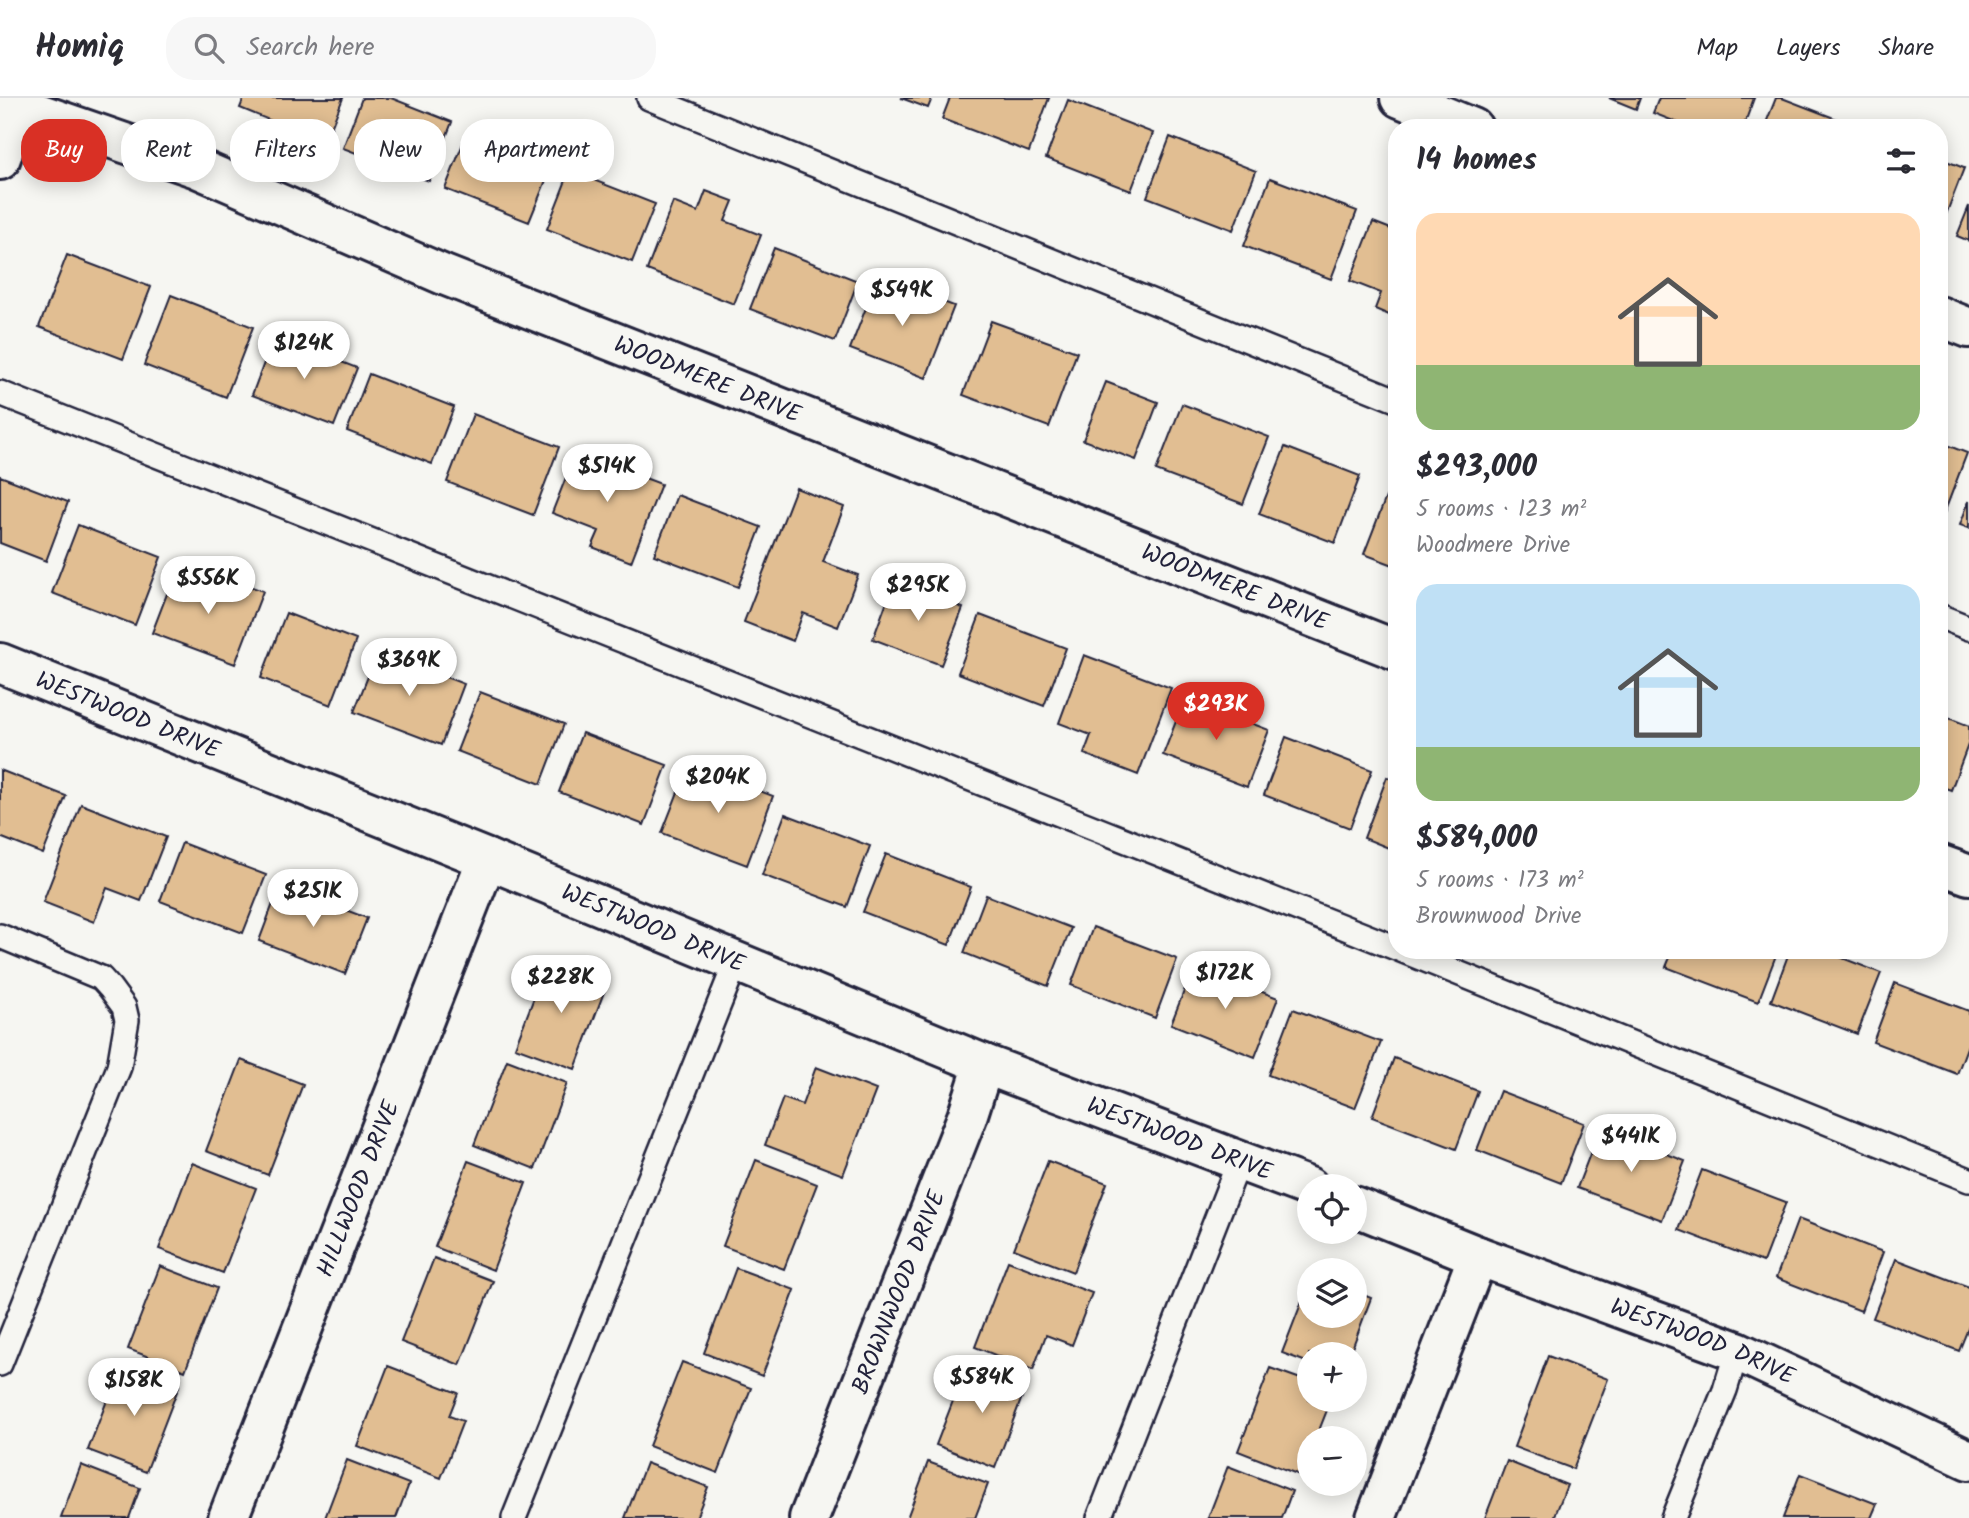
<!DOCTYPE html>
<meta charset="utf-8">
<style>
:root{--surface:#fff;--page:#f7f7f7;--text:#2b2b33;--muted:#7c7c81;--line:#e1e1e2;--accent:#d93025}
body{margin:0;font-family:Kalam,sans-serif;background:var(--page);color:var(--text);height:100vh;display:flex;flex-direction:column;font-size:26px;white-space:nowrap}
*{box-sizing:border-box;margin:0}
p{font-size:23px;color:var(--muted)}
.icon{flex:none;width:38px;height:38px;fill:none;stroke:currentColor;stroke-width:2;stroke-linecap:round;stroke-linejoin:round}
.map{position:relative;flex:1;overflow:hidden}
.sheet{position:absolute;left:1388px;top:21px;width:560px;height:840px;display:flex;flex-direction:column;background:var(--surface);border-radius:28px;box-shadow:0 4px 18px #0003}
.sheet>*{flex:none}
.hud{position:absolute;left:21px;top:21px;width:665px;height:63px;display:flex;gap:14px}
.fabs{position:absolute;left:1297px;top:1076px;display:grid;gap:14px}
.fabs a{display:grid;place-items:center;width:70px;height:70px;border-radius:50%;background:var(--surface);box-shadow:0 4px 18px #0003;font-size:35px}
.price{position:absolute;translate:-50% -60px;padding:0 16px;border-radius:24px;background:#fff;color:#222;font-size:23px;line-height:46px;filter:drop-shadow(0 2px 4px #0008)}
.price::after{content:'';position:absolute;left:50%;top:42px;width:21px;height:16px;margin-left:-10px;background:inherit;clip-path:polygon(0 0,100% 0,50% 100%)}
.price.selected{background:var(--accent);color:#fff}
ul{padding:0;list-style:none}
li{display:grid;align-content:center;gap:14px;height:371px;padding:0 28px}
li span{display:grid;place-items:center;height:217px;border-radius:21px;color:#555}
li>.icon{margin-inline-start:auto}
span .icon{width:126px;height:126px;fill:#fffc;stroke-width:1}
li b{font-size:30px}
h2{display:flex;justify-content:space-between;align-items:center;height:84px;padding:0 28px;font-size:30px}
.tag{padding:0 24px;border-radius:28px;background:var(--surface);box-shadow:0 4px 18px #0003;font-size:24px;line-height:63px}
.tag.selected{background:var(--accent);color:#fff}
header{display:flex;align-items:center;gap:42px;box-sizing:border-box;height:98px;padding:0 35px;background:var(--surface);border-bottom:2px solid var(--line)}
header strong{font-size:33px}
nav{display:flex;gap:38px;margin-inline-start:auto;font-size:24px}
.search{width:490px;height:63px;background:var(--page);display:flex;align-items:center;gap:18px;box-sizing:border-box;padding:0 24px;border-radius:28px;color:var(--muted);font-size:26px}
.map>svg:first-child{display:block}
.building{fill:#e1be92;stroke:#22223b;stroke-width:2}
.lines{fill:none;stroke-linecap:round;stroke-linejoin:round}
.lane-casing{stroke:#22223b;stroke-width:28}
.street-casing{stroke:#22223b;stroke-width:44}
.secondary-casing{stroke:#22223b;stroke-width:44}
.lane{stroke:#f6f6f2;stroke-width:23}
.street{stroke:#f6f6f2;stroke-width:38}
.secondary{stroke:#f6f6f2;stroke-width:38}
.labels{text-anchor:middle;stroke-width:5;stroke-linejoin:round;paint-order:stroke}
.street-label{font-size:24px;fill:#22223b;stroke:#f6f6f2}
</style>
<header>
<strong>Homiq</strong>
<div class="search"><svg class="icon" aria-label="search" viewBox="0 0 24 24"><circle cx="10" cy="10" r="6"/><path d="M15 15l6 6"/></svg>Search here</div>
<nav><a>Map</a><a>Layers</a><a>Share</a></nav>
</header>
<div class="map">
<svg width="1969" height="1420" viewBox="0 0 1969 1420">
<rect width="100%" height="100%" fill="#f6f6f2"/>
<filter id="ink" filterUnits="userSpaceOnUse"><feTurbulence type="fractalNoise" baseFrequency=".0143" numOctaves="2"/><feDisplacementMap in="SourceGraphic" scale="14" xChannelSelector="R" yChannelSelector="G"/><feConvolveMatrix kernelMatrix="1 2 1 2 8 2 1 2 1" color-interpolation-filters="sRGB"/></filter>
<g filter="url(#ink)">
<path class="building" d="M244,0h99l-18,45 -85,-35z
M362,0h29l61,24 -23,59 -86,-33z
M901,0h31l-4,10z
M950,0h99l-20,54 -87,-33z
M1609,0h31l-4,11z
M1659,0h95l-11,30h-52l-38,-15z
M1776,0h6l78,30h-96z
M1068,2l85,33 -22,58 -85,-33z
M468,33l187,73 -23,58 -85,-33 21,-54 -17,-7 -22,54 -84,-33z
M1170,39l86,34 -23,59 -86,-33z
M1939,60l25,10 -24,62 -1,-1z
M1270,80l87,33 -26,68 -87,-33z
M706,93l27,10 -8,20 36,14 -27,69 -87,-34 26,-68 25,10z
M1969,108v35l-12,-5z
M1373,124l23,9v87l-21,-9 6,-16 -31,-12z
M774,150l84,33 -23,60 -85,-32z
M67,157l84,32 -28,72 -84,-32z
M878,179l76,29 -28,72 -76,-29z
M171,197l82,32 -27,70 -82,-32z
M991,223l86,31 -28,75 -86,-32z
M274,238l83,32 -23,58 -82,-31z
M369,276l85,33 -22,57 -85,-33z
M1106,284l52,20 -22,58 -53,-20z
M1182,306l87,33 -26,67 -87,-33z
M473,316l86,33 -26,68 -86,-33z
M1939,344l28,11 -27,71 -1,-1z
M1285,349l75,29 -25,67 -76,-29z
M576,354l85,32 -30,78 -39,-15 7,-16 -47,-18z
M0,378l68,26 -22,59 -46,-18z
M796,390l48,19 -21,55 35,13 -20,52 -35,-14 -10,28 -49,-19z
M677,397l84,32 -23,60 -84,-32z
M1386,399l10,4v65l-32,-12z
M1969,403v27l-9,-3z
M78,427l83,32 -26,68 -83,-32z
M175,475l45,17 5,-13 38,14 -28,73 -83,-31z
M894,484l69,26 -22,57 -68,-26z
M286,515l70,27 -25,65 -70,-27z
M980,517l86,33 -22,58 -86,-33z
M378,553l86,33 -23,61 -87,-33z
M1084,557l87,33 -33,87 -54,-21 7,-19 -32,-12z
M480,594l84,32 -23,60 -84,-33z
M1185,600l84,32 -22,57 -84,-32z
M1939,616l30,12v16l-18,48 -12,-4z
M582,635l85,32 -23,60 -85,-33z
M1286,639l86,33 -22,58 -86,-33z
M689,666l84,32 -26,69 -85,-32z
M0,672l66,26 -23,58 -43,-17z
M1387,679l9,4v70l-32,-13z
M81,706l85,33 -25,64 -34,-13 -13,34 -51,-20z
M785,716l85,32 -23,61 -85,-32z
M182,745l84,32 -23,58 -83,-32z
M886,756l85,33 -22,58 -86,-33z
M280,787l87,33 -22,56 -86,-33z
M986,797l85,33 -23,58 -84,-33z
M1093,829l84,32 -22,59 -84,-33z
M1673,852h105l-20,52 -92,-35z
M1790,852h32l59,23 -24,61 -86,-33z
M548,863l59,23 -32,85 -60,-22z
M1194,868l84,32 -23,59 -84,-33z
M1895,885l74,28v31l-12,32 -84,-32z
M1293,911l88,33 -26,66 -87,-33z
M1394,960l84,33 -22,58 -84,-32z
M241,962l62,24 -35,91 -62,-24z
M507,962l60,23 -32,86 -61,-24z
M816,969l60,23 -33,85 -78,-30 18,-47 19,7z
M1500,993l84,32 -23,60 -84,-33z
M1600,1030l85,33 -23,59 -85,-32z
M756,1062l61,24 -33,85 -61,-23z
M468,1063l58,22 -33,87 -58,-23z
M1048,1063l59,22 -34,89 -59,-23z
M192,1065l64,25 -33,85 -64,-24z
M1702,1072l84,32 -23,60 -84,-32z
M1798,1121l85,33 -22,59 -85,-33z
M434,1160l59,23 -33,84 -59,-23z
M1896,1161l73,28v39l-10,25 -86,-33z
M1008,1163l84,32 -20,52 -26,-10 -13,35 -58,-23z
M160,1168l57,22 -32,83 -57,-22z
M736,1170l59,22 -33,86 -58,-23z
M1309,1185v33h45v-25l17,7 -21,56h-41v9l-27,-10z
M1548,1258l60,23 -35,90 -59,-22z
M682,1264l69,26 -33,85 -69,-27z
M968,1264l59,22 -32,84 -59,-23z
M121,1266l58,22 -33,86 -58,-22z
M388,1268l70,27 -9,23 14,5 -22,57 -84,-32z
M1270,1270l39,14v18h22l-15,38h-7v19l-7,19 -64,-25z
M347,1362l62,24 -13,34h-71z
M1507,1363l60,24 -13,33h-69z
M928,1364l60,22 -13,34h-68z
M646,1365l62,24 -12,31h-71z
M81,1367l59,23 -11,30h-68z
M1228,1368l64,25 -10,27h-74z
M1800,1376l77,30 -6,14h-88z"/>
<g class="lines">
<defs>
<path id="lane" d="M649,0l747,302
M0,295l1396,555
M1939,518l30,12
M0,838l101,42 9,10 14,19 3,13 -8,47 -119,297
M1401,852l568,230
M514,1420l222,-556
M1099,1420l141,-359
M1673,1420l52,-128 12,-39"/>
<g id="street">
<path d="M1400,0l73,30"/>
<path id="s1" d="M0,2l197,68 247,107 952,375"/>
<path d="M1939,218l30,12"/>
<path id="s2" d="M0,565l487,196 497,205 325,123"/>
<path d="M1939,766l30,11"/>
<path id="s3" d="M1354,1108l124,50 259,95 232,109"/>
<path id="s4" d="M228,1420l259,-659"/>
<path id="s5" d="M809,1420l158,-401 17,-53"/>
<path d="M1376,1420l102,-262"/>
</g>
<path id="secondary" d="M0,62l23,-62"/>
</defs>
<use href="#lane" class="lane-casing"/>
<use href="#street" class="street-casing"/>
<use href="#secondary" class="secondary-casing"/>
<use href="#lane" class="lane"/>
<use href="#street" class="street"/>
<use href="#secondary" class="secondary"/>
</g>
</g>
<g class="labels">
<g class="street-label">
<text dy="8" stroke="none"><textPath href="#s1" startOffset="761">WOODMERE DRIVE</textPath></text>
<text dy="8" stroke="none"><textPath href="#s1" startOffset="1328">WOODMERE DRIVE</textPath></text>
<text dy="8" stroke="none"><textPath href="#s2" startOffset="138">WESTWOOD DRIVE</textPath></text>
<text dy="8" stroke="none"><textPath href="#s2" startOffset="705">WESTWOOD DRIVE</textPath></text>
<text dy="8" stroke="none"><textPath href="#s2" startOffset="1272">WESTWOOD DRIVE</textPath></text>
<text dy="8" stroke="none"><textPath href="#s4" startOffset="354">HILLWOOD DRIVE</textPath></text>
<text dy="8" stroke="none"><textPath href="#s5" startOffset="243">BROWNWOOD DRIVE</textPath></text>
<text dy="8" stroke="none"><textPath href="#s3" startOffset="374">WESTWOOD DRIVE</textPath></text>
</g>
</g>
</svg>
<div class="fabs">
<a><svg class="icon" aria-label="locate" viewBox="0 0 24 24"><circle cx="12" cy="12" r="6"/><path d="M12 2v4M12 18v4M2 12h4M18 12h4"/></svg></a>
<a><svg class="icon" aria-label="layers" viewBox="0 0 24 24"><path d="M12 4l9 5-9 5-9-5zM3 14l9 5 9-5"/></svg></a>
<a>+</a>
<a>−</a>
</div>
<b class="price" style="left:902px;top:230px">$549K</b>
<b class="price" style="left:304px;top:283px">$124K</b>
<b class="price" style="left:607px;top:406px">$514K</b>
<b class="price" style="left:208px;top:518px">$556K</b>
<b class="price" style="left:918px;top:525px">$295K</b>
<b class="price" style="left:409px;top:600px">$369K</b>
<b class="price selected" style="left:1216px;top:644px">$293K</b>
<b class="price" style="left:718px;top:717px">$204K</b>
<b class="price" style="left:313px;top:831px">$251K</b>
<b class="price" style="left:1225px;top:913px">$172K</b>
<b class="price" style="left:561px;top:917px">$228K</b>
<b class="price" style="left:1631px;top:1076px">$441K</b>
<b class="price" style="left:982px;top:1317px">$584K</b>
<b class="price" style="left:134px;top:1320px">$158K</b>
<div class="hud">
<a class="tag selected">Buy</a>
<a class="tag">Rent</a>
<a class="tag">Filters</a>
<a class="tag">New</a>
<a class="tag">Apartment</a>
</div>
<section class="sheet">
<h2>14 homes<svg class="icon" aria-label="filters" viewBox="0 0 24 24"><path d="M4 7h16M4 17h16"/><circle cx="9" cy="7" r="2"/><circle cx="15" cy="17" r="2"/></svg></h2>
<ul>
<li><span style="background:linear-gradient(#ffd9b3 70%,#8fb573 0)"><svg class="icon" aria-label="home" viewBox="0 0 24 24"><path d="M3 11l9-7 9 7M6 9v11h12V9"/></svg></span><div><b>$293,000</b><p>5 rooms · 123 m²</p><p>Woodmere Drive</p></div></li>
<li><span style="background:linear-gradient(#bfe0f5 75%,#8fb573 0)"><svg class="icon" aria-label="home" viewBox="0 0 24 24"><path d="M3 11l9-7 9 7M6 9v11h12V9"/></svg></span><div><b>$584,000</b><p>5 rooms · 173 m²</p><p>Brownwood Drive</p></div></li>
</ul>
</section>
</div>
